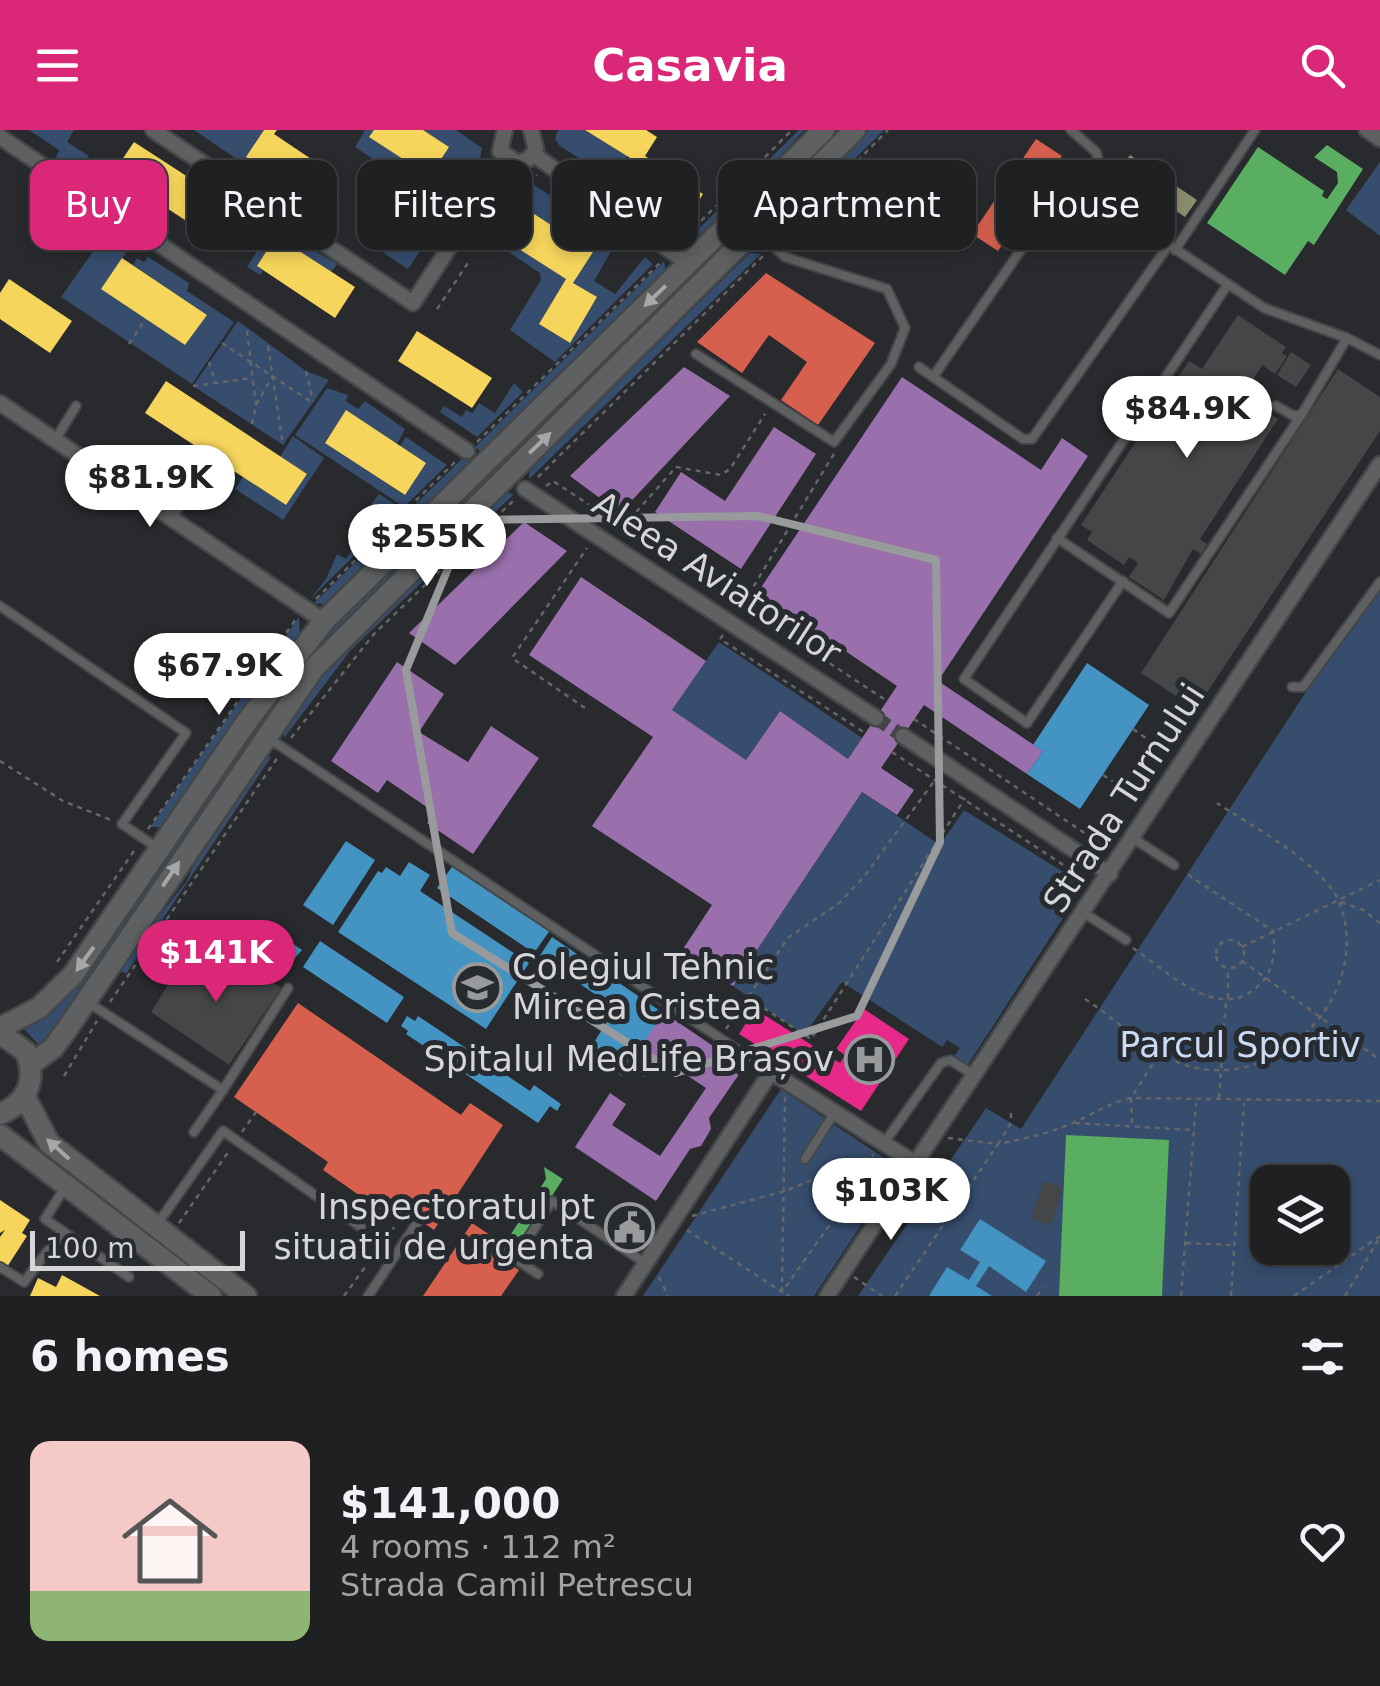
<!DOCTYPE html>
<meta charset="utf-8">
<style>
:root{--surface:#1e2022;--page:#26282a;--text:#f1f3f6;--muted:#a1a3a5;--line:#3c3e40;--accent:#db2777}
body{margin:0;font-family:"DejaVu Sans",sans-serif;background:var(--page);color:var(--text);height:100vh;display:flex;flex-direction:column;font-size:38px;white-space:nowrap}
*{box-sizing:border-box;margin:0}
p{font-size:32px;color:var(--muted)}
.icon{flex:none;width:55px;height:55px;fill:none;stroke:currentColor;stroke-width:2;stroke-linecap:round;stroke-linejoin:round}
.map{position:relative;height:1166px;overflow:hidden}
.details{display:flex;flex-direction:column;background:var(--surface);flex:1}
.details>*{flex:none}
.banner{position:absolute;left:30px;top:30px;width:1320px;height:90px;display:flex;gap:20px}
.controls{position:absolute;left:1250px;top:1035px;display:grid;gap:20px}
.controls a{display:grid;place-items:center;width:100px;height:100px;border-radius:20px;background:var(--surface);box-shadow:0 5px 15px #0003,0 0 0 2px var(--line);font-size:50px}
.scale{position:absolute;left:30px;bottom:25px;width:215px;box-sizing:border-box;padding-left:10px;border:5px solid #d4d6d8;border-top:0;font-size:28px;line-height:35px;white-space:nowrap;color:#d4d6d8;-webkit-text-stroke:8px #272a2e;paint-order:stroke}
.price{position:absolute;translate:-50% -85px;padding:0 22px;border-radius:35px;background:#fff;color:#222;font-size:32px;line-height:65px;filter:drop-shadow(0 2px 5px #0008)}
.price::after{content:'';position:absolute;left:50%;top:60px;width:30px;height:22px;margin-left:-15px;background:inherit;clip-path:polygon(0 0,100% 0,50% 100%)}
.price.on{background:var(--accent);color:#fff}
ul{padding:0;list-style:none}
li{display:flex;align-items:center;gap:30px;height:250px;padding:0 30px}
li+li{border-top:2px solid var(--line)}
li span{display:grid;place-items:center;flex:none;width:280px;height:200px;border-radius:20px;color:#555}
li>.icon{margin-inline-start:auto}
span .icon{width:120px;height:120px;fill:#fffc;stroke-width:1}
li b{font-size:42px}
h2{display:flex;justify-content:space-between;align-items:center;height:120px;padding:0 30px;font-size:42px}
.tag{padding:0 35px;border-radius:20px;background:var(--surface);box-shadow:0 5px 15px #0003,0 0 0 2px var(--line);font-size:35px;line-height:90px}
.tag.on{background:var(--accent);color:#fff}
header{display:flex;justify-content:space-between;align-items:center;height:130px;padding:0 30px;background:var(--accent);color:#fff;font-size:45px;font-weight:600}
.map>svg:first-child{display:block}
.green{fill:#364d6d;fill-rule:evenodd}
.homes{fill:#f6d55c}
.shops{fill:#d6604d}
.offices{fill:#9970ab}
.schools{fill:#4393c3}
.health{fill:#e7298a}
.public{fill:#5aae61}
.industry{fill:#8c8c6e}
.building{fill:#444648}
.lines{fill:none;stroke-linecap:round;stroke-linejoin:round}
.street-tunnel{stroke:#424447;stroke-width:14;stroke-dasharray:14 7;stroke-linecap:butt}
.lane-casing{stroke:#444648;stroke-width:12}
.street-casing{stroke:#444648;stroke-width:19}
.secondary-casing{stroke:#444648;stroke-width:25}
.path{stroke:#656668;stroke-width:2.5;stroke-dasharray:5 5;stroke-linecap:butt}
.lane{stroke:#5e6061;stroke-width:8}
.street{stroke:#5e6061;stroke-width:14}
.secondary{stroke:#5e6061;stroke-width:20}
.oneway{fill:#a5a7a8}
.marked{fill:none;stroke:#989a9c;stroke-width:8;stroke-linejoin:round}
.labels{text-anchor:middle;stroke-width:10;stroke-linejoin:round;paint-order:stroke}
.street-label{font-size:35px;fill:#d4d6d8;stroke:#272a2e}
.poi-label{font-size:35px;fill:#d4d6d8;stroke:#272a2e;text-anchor:end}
.park-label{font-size:35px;fill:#c9dbf5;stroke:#272a2e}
</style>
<header><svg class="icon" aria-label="menu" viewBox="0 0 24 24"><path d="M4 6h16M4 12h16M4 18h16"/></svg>Casavia<svg class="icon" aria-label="search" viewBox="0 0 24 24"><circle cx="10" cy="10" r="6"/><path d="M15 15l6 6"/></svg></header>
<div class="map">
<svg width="1380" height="1166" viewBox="0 0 1380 1166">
<rect width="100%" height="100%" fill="#282a2d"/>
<path class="green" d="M29,0h45l-7,12 22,14 -5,8 6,3 5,-6 22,14 -10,15 -51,-33 3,-7z
M194,0h70l-17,27 4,3 -4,6z
M365,0h9l49,42 -33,49 59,-74 -26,-17h33l26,18 -3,15 -71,106 -38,-25 33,-59 -3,-8 -45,-30z
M558,0h27l43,26 -15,24 -53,-34 -5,-7z
M799,0h5l-106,116h-17z
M833,0h9l-339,337 -7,-4z
M869,0h15l-107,106 2,-16z
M1380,32v74l-34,-26z
M529,52l89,57 -24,42 21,13 30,-37 8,7 -98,98 -45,-32 31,-50 -1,-7 -53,-35zM592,122l-19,31 24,15 -28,45 -30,-19 27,-45z
M277,98l60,36 -6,8 -55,-36 -19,30 6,5 -3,4 -13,-8 22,-35z
M104,106l23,15 -25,38 83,56 22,-30 -74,-50 4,-7 7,4 4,-5 41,26 -2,8 47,31 -42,62 -131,-87z
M750,123l11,1 -232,225 1,-13z
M664,131l2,12 -182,181 -9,-7z
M238,191l68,50 23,9 -46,65 -90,-59z
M514,253l9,9 -46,45 -37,-25 4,-6 18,11 4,-7 7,3 6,-10 16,10z
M327,258l21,7 -2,6 12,8 7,-8 40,28 -8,15 -51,-33 -21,31 79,53 21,-32 -25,-17 6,-9 41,28 -43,42 -109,-72z
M293,306l31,22 -41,62 -48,-31 8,-12 43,28 21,-31 -27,-17z
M466,325l7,8 -146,142 -13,-2z
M487,341l6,5 -164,164 -248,357 -42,48 -15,-16 38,-29 24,-30 156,-227 80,-109z
M504,362l10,2 -164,157 -66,87v-11l46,-64z
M379,364l23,15 -92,90 16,-20 11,-25 9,5 17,-25 -8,-6 3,-6 10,6 12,-17 -9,-6z
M1380,456v710h-522l128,-188 35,21 350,-537zM1268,1052h64v66h-64z
M299,487l1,20 -137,190h-13z
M719,512l143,96 -14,21 -68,-48 -34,49 -74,-50z
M271,627l-145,217 -8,-6 68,-86 24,-51 52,-73z
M862,662l78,53 24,-35 112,70 -11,18 7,6 -105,162 -14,-8 7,-10 -13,-8 -5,7 -100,-65 -38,53 -71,-49z
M781,959l118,79 -85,128h-171z"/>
<path class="homes" d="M264,0h13l-3,4 49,33 -18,28 -59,-38z
M374,0h49l26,17 -19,29 23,15 -33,50 -30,-20 33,-49 -54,-35z
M585,0h61l11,7 -12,19 58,38 -17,28 -59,-37 13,-21z
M134,12l71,46 -20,32 -72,-47z
M517,73l76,49 -20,31 24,14 -27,46 -31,-19 27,-45 -69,-44z
M276,106l79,51 -20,31 -78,-52z
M122,128l85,57 -22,30 -84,-56z
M9,149l63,42 -22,32 -50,-34v-26z
M417,201l75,47 -20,30 -74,-47z
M166,251l141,93 -21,31 -141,-92z
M346,280l80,53 -21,32 -80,-52z
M0,1070l30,20 -8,13 5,3 -20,31 -7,-4v-26l5,-7 -5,3z
M62,1145l38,21h-70l8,-18 18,9z"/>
<path class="shops" d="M1036,9l26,17 -64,95 -26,-17z
M766,143l109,70 -57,82 -37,-25 26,-38 -38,-27 -27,38 -45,-31z
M298,873l163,112 9,-12 33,22 -69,105 -36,-25 -9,11 -66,-46 5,-8 -94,-65z
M472,1093l24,16 -7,11 30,20 -18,26h-78z"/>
<path class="offices" d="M684,237l46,29 -110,117 -50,-37z
M902,247l139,93 21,-32 26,18 -150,225 105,70 -16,23 -103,-69 -43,63 33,22 -17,25 -35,-23 -129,194 -52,-34 31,-47 -120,-79 61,-89 -124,-82 52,-78 125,84 -34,49 74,50 34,-49 68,48 49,-73 -139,-94z
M774,297l42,27 -75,115 -86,-57 26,-40 44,29z
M524,392l43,29 -112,114 -46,-32z
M397,532l47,32 -25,38 49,30 23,-36 48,32 -66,96 -46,-31 7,-11 -47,-32 -9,13 -47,-32z
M663,882l81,55 -35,51 2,11 -10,17 -11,3 -34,52 -81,-54 35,-54 16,11 -14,21 48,31 46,-68 -48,-32 -14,21 -16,-11z"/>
<path class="schools" d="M1087,533l62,42 -69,104 -53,-35 16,-23 -10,-6z
M346,711l29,19 -42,65 -30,-20z
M456,731l97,65 -19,27 -97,-65z
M409,732l21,13 -10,16 109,72 -43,66 -148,-97 40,-61 4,2 4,-6 14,9z
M552,807l111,76 -41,63 -35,-23 29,-45 -77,-51z
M320,811l84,56 -17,26 -84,-56z
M290,812l12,8 -14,16 -10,-7z
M407,886l8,5 3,-5 112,75 4,-6 27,19 -4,7 -7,-5 -12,17 -132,-89 2,-3 -7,-5z
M980,1089l66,42 -20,31 -37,-26 -13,20 16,10h-63l18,-29 22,13 11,-18 -20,-12z"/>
<path class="health" d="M755,879l85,54 5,-8 -9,-6 28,-40 45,30 -48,72 -122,-77z"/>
<path class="public" d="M1327,15l36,24 -49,76 -6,-4 -23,34 -78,-52 51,-76 66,44 -2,5 5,3 11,-16 -1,-11 -23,-15z
M1066,1005l103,5 -7,156h-103z
M544,1037l19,12 -40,61 -12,-6 35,-55z
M625,1074l28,17 -18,28 -27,-17z"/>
<path class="industry" d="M1130,25l67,45 -12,17 -67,-45z"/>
<path class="building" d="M1238,185l48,32 -4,6 5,3 -12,18 -13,-9 -19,31 35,23 -78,120 7,5 -6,10 -8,-5 -29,51 -35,-23 9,-14 -9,-6 -5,8 -37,-25 5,-8 -11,-7 108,-164 13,8z
M1291,222l20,13 -15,22 -19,-12z
M1338,239l42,28v34l-184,278 -55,-36z
M189,822l35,23 12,-17 45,30 -52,77 -78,-53z
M1044,1051l19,6 -12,38 -20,-6z"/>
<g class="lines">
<path class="street-tunnel" d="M876,588l27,18"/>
<defs>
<path id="lane" d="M1071,0l25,22 14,54
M1168,116l-136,193h-9l-90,-62 137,-198 194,129 83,30 33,17
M1175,120l80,-120
M696,224l138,88 57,-78 14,-36 -18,-39 -102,-32 -29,-27
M919,237l14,10
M1276,276l18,10 8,-2 45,-76
M55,310l21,-34
M172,388l21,-34
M1057,408l112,75 133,-199
M1123,451l-96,142 -63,-44 264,-395
M0,476l186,127 -64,91 37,25
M1292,557h11l77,-105
M267,607l504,335
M1133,708l41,27
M1084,783l42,27
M89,873l134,87 -29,42
M223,960l65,-102
M884,1013l57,-80 9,-3 24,15
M805,1029l30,-47
M64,1059l-19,30 84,58
M158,1093l65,-92 138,96
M525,1113l27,-42 93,62
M496,1116l42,28
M0,1137l24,15 39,-51
M368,1166l51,-76"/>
<path id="street" d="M153,0l260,173 94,-144
M505,0l-5,21 18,12 11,-4 7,-10 -5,-19
M1367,0l13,9
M0,7l467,314
M533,24l156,110
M0,273l324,218
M525,359l351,229
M903,606l207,138
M624,1166l147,-224 147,93
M827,1166l553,-832"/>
<path id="secondary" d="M0,898l39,-20 34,-33 175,-255 76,-99 500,-491
M0,903l26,19c11,28 2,50 -26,62
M31,934l22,-16 14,-19 247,-361 541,-538
M25,967l24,46 197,153
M0,1005l211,161"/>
</defs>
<use href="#lane" class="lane-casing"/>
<use href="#street" class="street-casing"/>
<use href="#secondary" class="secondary-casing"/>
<path class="path" d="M780,109l108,-109
M680,112l112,-112
M477,120l45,-70h12l3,-5
M437,179l33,-49
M247,201l9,74
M222,213l91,60
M129,214l15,-23
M268,216l15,99
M209,232l7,22
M306,241l7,30
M193,256l59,-8
M252,294l4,-19 16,-28
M477,312l184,-180
M538,347l226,-222
M546,356l7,-5 334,220
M623,397l53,-60 45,8 9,-6 35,-55
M316,469l140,-138
M738,482l97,-160
M723,505l-3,4 145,94
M585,578l-73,-50 75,-110
M914,589l193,129
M1133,599l37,26
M291,608l83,-104 140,-134
M892,622l194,128
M0,631l63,40 48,19
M1103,645l38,25
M148,699l148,-210
M1341,772l22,8 17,13
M1216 824a14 14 0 1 1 28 0a14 14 0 1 1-28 0Z
M1242,817l138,-67
M1133,818c33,22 83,74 123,40 18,-15 20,-35 17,-57l-89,-59
M1242,831l138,99
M57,832l79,-114
M747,867l64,42 154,-241
M1228,868v-27
M1085,869c32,21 67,56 103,67 90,26 185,-71 152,-162 -14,-39 -89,-78 -123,-101
M110,872l168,-245
M726,899l62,-91 51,-35 24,-25 72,-98
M64,946l33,-55
M785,967l-3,195 7,4
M1219,968l7,-97
M1075,993l117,7
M1132,993l-1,-25 30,-47
M242,1002l14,-20
M948,1008l50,6 13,-21v-13
M931,1037l34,24
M692,1086l93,-25 89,-36
M179,1093l50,-72
M687,1100l95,62 95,-134
M365,1107l13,9
M1186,1113l47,2
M659,1147l9,19
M854,1147l28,19
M344,1166l62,-85
M895,1166l103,-152c25,-5 49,-10 72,-20 22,-9 38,-21 61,-26l249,3
M1037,1166l6,-9
M1181,1166l15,-193
M1231,1166l13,-193
M1294,1166l86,-60
M1345,1166l35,-59"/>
<use href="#lane" class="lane"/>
<use href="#street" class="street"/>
<use href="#secondary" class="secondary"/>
</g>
<defs><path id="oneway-solid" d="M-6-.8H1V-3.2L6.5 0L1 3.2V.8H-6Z" transform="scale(2.5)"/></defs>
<g class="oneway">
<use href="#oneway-solid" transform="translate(655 166) rotate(136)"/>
<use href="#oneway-solid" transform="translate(540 313) rotate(-44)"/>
<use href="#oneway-solid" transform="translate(171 744) rotate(-56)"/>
<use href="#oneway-solid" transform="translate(85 829) rotate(126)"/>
<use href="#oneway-solid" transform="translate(58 1019) rotate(-138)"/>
</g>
<path class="marked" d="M758,386l178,44 4,282 -83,174 -181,57 -224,-140 -46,-263 62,-150z"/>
<defs>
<symbol id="university-ring" viewBox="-11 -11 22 22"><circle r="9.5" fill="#272a2e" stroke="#989a9c" stroke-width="1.5"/><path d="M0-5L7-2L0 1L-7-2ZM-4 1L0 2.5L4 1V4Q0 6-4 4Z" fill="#989a9c"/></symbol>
<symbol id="hospital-ring" viewBox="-11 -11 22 22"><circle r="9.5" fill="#272a2e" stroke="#989a9c" stroke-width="1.5"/><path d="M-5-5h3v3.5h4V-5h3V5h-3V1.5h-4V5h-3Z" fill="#989a9c"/></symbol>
<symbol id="civic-ring" viewBox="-11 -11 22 22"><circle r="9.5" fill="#272a2e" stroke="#989a9c" stroke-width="1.5"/><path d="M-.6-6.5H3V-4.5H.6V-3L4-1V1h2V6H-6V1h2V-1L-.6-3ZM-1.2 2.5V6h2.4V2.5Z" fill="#989a9c"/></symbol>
</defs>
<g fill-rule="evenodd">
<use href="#university-ring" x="450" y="830" width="55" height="55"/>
<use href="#hospital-ring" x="842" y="902" width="55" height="55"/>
<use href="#civic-ring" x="602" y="1070" width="55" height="55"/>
</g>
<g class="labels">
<g class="street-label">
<text transform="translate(717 448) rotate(33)" y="12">Aleea Aviatorilor</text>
<text transform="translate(1124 668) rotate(-57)" y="12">Strada Turnului</text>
</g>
<g class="poi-label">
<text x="512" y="849" text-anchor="start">Colegiul Tehnic<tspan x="512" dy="40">Mircea Cristea</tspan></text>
<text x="834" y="941">Spitalul MedLife Brașov</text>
<text x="595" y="1089">Inspectoratul pt<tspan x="595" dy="40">situatii de urgenta</tspan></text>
</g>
<g class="park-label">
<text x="1240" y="927">Parcul Sportiv</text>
</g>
</g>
</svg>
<div class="controls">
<a><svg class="icon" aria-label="layers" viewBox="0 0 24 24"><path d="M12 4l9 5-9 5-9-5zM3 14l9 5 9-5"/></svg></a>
</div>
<div class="scale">100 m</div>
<b class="price" style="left:1187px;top:331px">$84.9K</b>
<b class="price" style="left:150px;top:400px">$81.9K</b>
<b class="price" style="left:427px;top:459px">$255K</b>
<b class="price" style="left:219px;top:588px">$67.9K</b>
<b class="price on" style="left:216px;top:875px">$141K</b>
<b class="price" style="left:891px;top:1113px">$103K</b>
<div class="banner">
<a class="tag on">Buy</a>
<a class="tag">Rent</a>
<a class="tag">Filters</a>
<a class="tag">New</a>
<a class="tag">Apartment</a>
<a class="tag">House</a>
</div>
</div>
<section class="details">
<h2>6 homes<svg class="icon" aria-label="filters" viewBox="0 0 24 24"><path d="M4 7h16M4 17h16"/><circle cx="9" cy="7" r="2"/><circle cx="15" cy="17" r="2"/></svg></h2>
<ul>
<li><span style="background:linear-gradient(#f6c9c9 75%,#8fb573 0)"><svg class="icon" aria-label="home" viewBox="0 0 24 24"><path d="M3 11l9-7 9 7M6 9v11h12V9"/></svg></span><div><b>$141,000</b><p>4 rooms · 112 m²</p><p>Strada Camil Petrescu</p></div><svg class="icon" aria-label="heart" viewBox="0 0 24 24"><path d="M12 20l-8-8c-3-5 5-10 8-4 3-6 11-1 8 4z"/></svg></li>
</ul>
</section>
